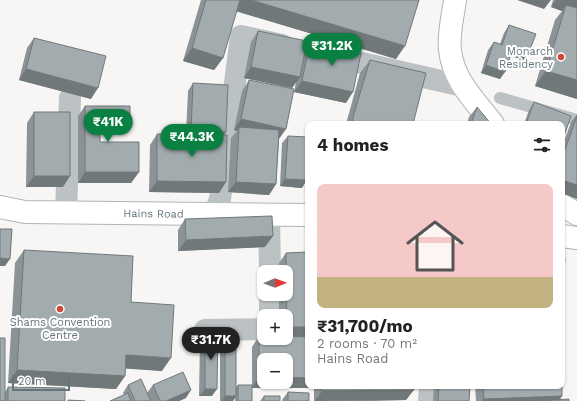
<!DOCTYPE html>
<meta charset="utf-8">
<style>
:root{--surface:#fff;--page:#f6f6f6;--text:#222;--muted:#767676;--line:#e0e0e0;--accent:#0b8043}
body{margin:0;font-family:"Work Sans",sans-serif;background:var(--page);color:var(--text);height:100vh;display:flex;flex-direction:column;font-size:15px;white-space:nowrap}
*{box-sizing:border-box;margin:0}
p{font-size:13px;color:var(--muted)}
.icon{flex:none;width:22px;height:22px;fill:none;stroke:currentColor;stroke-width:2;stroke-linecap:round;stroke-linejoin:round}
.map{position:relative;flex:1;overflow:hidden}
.details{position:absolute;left:305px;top:121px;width:260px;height:268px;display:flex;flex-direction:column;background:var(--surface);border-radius:8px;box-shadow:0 1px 3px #0004}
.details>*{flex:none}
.needle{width:26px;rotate:89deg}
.buttons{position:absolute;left:257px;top:265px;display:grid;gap:8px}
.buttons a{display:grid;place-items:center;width:36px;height:36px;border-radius:8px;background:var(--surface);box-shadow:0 1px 3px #0004;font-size:20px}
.scale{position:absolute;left:12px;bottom:10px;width:58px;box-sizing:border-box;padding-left:4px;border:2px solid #65757b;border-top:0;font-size:11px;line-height:14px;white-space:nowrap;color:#65757b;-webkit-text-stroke:3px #fff;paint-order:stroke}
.price{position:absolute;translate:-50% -34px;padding:0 9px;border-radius:14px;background:var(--accent);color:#fff;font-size:13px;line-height:26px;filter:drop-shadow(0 1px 2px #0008)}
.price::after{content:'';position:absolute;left:50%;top:24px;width:12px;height:9px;margin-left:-6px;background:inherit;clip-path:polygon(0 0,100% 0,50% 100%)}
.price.active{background:#222;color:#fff}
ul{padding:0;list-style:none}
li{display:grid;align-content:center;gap:8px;height:212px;padding:0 12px}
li+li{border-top:1px solid var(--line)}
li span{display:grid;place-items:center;height:124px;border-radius:8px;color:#555}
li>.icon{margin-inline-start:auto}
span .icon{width:72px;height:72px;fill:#fffc;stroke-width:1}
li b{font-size:17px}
h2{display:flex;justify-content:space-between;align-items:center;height:48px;padding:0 12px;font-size:17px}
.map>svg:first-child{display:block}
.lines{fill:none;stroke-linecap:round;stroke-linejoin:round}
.secondary-casing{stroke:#aeb5b8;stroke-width:24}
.primary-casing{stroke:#b0b5b7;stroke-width:24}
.lane{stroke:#bcc1c3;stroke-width:12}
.street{stroke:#bcc1c3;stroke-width:22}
.secondary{stroke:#fff;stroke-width:22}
.primary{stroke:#fff;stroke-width:22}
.wall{fill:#8b9396}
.shaded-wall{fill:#71787a}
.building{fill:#a2abae;stroke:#71787a}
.poi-dot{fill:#ce4b3c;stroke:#fff;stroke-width:1.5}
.labels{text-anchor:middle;stroke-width:4;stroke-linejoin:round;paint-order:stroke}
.poi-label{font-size:11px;fill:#65757b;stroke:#fff;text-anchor:end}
.street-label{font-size:11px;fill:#65757b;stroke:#fff}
</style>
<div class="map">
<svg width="577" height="401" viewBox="0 0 577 401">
<rect width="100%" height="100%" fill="#f7f6f4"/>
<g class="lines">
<defs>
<path id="secondary" d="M455,0c-2,16 -7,34 -5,50 3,30 25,51 43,74
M562,205l15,9"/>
<g id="primary">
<path id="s1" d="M0,207l25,5 283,3"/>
<path d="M562,236l15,2"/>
</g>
</defs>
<use href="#secondary" class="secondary-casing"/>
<use href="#primary" class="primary-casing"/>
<path class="lane" d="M500,98l77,22"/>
<path class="street" d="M331,56l132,30
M66,213l4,-115
M214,215l6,-16 21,-163 41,9
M269,215l1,57
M270,294v22
M205,330l59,-1
M429,401l1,-15"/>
<use href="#secondary" class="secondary"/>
<use href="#primary" class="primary"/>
</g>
<path class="wall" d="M201,0h218l-23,59 -160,-48 -13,47 -9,12 -31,-9z
M553,0h24v99l-42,-13 20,-66 7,-9 -11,-4z
M509,25l20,27 -5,8 -13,-4 -11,23 -19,-6 7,-23 6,-8 6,2 4,-11z
M258,31l48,17 4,-6 36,61 -52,-11 2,-10 -4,6 -48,-10 7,-36z
M34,38l57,61 -72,-19 8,-32z
M370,60l43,64h-94h27l14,-51z
M249,80l30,59 -3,45 -7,11 -41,-3 3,-54 6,-7 -3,-1 8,-39z
M193,83l31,52 2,47 -7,11 -70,-1 1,-47 7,-11h29l2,-43z
M534,102l28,22h-38l5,-14z
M85,106l38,24h-23v12l39,30 -8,11h-53v-67z
M477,107l14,17h-24l2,-7z
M34,112l29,75h-37l1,-64z
M577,114v85l-15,-6v-46l9,-25z
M288,136l14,52 -22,-2 2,-43z
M185,219l80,28 -87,4v-21z
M24,250l107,52 31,69 -37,-3v8l-9,13 -108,-6 7,-120z
M286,253l22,133h3l-1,2h-58v-41l7,-11 27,2v-22h-7v-22h7v-22h-7v-9z
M205,333l7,63h-13l1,-56z
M225,339l11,48 2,-2 14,16h-17v-3l-2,3h-13v-54z
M128,385l19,8 6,-8 33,13 -7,3h-69l14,-6 -1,-2z
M314,386h100l-8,14 -34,1h-58z
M435,386h35l-1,15h-36l1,-13z
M475,386h87l-2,14 9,1h-93z
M8,387l57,14h-65z
M288,392l21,9h-27v-1z
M264,396l16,5h-20z"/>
<path class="shaded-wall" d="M238,0h13l154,46 -9,13 -164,-49z
M517,0h34l-7,9z
M556,0h21v16l-11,-11 -4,6 -11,-4z
M513,47l16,5 -5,8 -16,-5z
M192,48l31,10 -9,12 -31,-9z
M486,65l19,7 -5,7 -19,-6z
M251,67l49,10 -8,11 -48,-10z
M26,69l72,19 -7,11 -72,-19z
M546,71l31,9v19l-42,-13z
M302,81l51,11 -7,11 -52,-11z
M100,119h30l-7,11h-30z
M241,119l45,10 -7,10 -40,-12 -2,4 -3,-1z
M191,131l35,1 -6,8 -34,-1z
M85,172h54l-8,11h-53z
M34,176h36l-7,11h-37z
M285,179l22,1 -5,8 -22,-2z
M562,180l15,5v14l-15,-6z
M157,181l69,1 -7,11 -70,-1z
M236,182l40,2 -7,11 -41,-3z
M273,236l-8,11 -87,4 8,-11z
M0,258l10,1 -5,7h-5z
M287,327h21v10l-22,1v-9z
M126,355l45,3 -9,13 -45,-3z
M17,370l108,6 -9,13 -108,-6z
M259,377h5v5h22v-5l22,1v8h3l-1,2h-58z
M205,389h12l-5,7h-13z
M191,390l-5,8 -7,3h-13z
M414,390l-8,10 -91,1 7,-10z
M225,396h11l-3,5h-11z
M562,396l-3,5h-77l2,-2z"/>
<path class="building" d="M206,0h34l-17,58 -31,-10z
M251,0h168l-14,46z
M566,5l11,3v72l-31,-9z
M509,25l27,9 -7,18 -16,-5 -8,25 -19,-7 8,-23 8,3z
M258,31l49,10 -7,36 -49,-10z
M34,38l72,18 -8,32 -72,-19z
M310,42l51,11 -8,39 -51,-11z
M370,60l56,13 -13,51h-60v-7z
M249,80l45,9 -8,40 -45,-10z
M193,83l35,2 -2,47 -35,-1z
M534,102l37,14 -9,26v-18h-36z
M85,106h45v13h-30v23h39v30h-54z
M477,107l14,17h-20z
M34,112h36v64h-36z
M577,116v69l-15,-5v-22z
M239,127l40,3 -3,54 -40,-2z
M157,134l70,1 -1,47 -69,-1z
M288,136l20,1v30l-1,13 -22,-1z
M272,216l1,20 -87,4 -1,-21z
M0,229h12l-2,30 -10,-1z
M24,250l109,6 -2,46 43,3 -3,53 -45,-3 -1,21 -108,-6z
M308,252v75h-21l-1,-74z
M562,258h3l-3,34z
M205,333h13l-1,56h-12z
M259,336h5v2h22v-2l22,1v41l-22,-1v-17h-22v17h-5z
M0,338h5v63h-5z
M225,339h11v57h-11z
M183,372l8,18 -25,11h-6l-7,-16z
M141,379l10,22h-16l-7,-16z
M238,385h14v16h-14z
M322,386h92v4l-92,1z
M439,386h31l-1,15h-31z
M483,386h79v10l-78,3z
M8,387l57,1v13h-57z
M288,392l21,1v8h-21z
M128,393l3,8h-21z
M264,396h16v5h-16z
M569,399v2h-31z
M68,400l17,1h-17z"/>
<g class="poi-dot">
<circle cx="561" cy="57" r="4"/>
<circle cx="60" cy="309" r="4"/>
</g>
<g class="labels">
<g class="poi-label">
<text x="553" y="55">Monarch<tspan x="553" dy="13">Residency</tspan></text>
<text x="60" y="326" text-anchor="middle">Shams Convention<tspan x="60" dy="13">Centre</tspan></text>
</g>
<g class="street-label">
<text dy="4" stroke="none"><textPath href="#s1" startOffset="154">Hains Road</textPath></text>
</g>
</g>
</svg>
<div class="buttons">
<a><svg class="needle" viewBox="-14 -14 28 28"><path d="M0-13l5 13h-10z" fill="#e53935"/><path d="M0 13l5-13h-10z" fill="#767676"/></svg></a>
<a>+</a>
<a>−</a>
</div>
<div class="scale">20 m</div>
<b class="price" style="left:332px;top:67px">₹31.2K</b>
<b class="price" style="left:108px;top:143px">₹41K</b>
<b class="price" style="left:192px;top:158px">₹44.3K</b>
<b class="price active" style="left:211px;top:361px">₹31.7K</b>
<section class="details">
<h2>4 homes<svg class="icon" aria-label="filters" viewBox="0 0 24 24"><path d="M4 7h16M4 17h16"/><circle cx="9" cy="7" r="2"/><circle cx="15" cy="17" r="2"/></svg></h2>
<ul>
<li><span style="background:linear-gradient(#f6c9c9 75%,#c2b280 0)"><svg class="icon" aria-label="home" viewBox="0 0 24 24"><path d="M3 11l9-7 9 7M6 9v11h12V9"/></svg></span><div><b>₹31,700/mo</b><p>2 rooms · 70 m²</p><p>Hains Road</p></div></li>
</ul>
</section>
</div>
